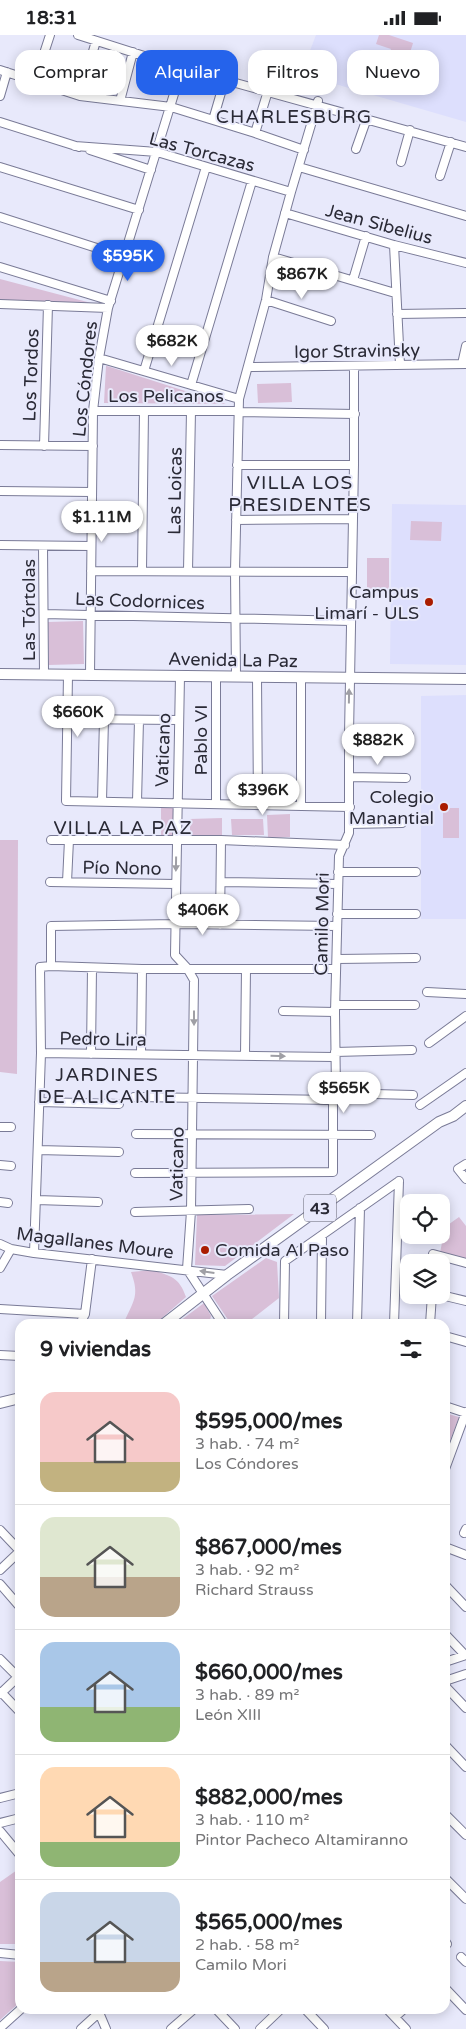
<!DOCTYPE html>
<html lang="es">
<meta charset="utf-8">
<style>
:root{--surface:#fff;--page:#f6f6f6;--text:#202124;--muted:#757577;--line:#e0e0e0;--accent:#2563eb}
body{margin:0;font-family:"Varela Round",sans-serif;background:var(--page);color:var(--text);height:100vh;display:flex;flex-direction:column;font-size:19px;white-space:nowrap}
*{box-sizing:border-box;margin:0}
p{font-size:16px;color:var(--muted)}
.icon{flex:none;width:28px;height:28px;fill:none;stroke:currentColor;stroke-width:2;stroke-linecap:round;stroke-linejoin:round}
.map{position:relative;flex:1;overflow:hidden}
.drawer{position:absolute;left:15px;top:1284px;width:435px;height:695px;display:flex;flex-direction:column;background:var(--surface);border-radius:15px;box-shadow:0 2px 12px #0003}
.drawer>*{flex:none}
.banner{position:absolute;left:15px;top:15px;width:436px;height:45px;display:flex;gap:10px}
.fabs{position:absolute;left:400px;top:1159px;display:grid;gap:10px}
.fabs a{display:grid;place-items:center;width:50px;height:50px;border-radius:10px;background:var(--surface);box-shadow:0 2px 12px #0003;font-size:25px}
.price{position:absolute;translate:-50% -42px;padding:0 11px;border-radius:18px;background:#fff;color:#222;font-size:16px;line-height:32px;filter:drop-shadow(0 1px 2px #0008)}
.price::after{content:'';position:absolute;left:50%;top:30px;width:15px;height:11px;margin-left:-8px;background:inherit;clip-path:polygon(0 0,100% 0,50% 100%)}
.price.selected{background:var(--accent);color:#fff}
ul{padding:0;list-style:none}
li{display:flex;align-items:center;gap:15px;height:125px;padding:0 25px}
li+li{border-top:1px solid var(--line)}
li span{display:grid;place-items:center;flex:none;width:140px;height:100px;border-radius:15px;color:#555}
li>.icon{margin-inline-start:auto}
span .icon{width:60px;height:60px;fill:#fffc;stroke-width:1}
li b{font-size:21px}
h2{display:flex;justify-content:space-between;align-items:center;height:60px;padding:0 25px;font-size:21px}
.pill{padding:0 18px;border-radius:15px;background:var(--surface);box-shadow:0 2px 12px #0003;font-size:18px;line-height:45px}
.pill.selected{background:var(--accent);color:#fff}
.status{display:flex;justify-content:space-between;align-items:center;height:35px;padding:0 25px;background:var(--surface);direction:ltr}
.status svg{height:14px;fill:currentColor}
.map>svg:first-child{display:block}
.built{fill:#dddffd}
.green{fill:#d9bfd8}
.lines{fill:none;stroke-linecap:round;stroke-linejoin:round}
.minor-casing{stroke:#7a7b97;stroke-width:10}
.major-casing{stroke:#7a7b97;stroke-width:12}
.minor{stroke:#fff;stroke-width:8}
.major{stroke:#fff;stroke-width:10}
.oneway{fill:#9f9fa5}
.poi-dot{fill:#aa1c00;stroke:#e8e9fb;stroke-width:2}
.labels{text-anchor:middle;stroke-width:4;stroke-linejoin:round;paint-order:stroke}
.shield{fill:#e8e9fb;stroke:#636371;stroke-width:1}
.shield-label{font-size:16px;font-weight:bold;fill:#2a2a36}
.street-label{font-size:18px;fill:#2a2a36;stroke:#e8e9fb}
.poi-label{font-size:18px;fill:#2a2a36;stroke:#e8e9fb;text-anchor:end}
.neighbourhood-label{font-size:19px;letter-spacing:1px;fill:#2a2a36;stroke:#e8e9fb}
</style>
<div class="status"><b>18:31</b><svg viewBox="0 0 49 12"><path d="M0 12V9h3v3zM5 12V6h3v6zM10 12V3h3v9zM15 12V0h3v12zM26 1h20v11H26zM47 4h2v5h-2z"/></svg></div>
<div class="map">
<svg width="466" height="1994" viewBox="0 0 466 1994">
<rect width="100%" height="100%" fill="#e8e9fb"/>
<path class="built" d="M316,0h150v87l-148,-43 3,-12 -15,-6z
M392,469l74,1v160l-76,-1z
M466,660v224h-45v-223z"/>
<path class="green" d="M379,0h10l24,8c-4,13 -6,23 -22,25l-6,-3 6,-16 -15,-5z
M0,244l95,25 -95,-3z
M106,331h1l119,38 -122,-1z
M291,348l1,19 -34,1 -1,-19z
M411,486l31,1 -1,19 -31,-1z
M367,523h22v31h-22z
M83,586l1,43 -35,1 -1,-43z
M161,773h12v29l-12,-1z
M443,773h16v30h-16z
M290,779v23l-22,1 -1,-23z
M222,783v17h-32v-16z
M231,784h32l1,16h-32z
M0,805h18l-1,234 -17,-2z
M294,1179l-69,52 -30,-1 2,-50z
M459,1182l7,9v35l-26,-8 5,-26z
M266,1223l11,4 2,36 -27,21v5h-21l-19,-28z
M152,1235c19,6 27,7 34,27l-31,27h-29l-1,-4c10,-21 14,-26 6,-48z
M204,1268l7,13 -2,8h-33z
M445,1378l14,4 -14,37z
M20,1833v76h-20v-62z
M0,1926l20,1v40l-20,18z"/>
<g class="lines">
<defs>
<path id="minor" d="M78,0l104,33 284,79
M0,35l80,26 91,11 84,26 49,17
M35,46l15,-46
M0,61l7,-24
M80,61l16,-55
M120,66l13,-49
M213,85l12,-41
M0,87l79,25
M255,98l13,-42
M75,111l82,6 134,40
M356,114l11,-31
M90,115l61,20
M401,127l9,-32
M0,132l139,43
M299,132l167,49
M440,141l11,-34
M285,178l109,32 72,18
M0,182l125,40
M394,210l6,120
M273,222l122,36
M0,232l111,34
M353,245l13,-44
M266,265l65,21
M0,269l108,4
M397,279l69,-1
M99,323l140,41
M462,329l4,-18
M248,332l218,-3
M144,336l62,-204
M191,350l61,-204
M93,376h146
M239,377l116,2
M0,410l93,1
M44,411l4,-141
M237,430h117
M0,456l92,1
M236,485l116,-1
M0,510l91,1
M43,511l1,128
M91,536l260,1
M142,536l2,-160
M188,536l3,-160
M44,579l307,7
M68,640l-2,126 284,6
M90,640l3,-264 6,-53 9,-50 74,-240
M180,641l-5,279 12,13 7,12 -3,231 -4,58
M236,641l-1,-105 4,-172 27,-99 7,-43 18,-65 27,-91
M257,642l1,128
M67,684l112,1
M349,699l60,1
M349,742l57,1
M102,766l2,-82
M137,767l2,-82
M216,768v-127
M301,771v-129
M349,789l53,-1
M51,805h170l124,5
M338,837h78
M50,847l126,2
M67,847l2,-42
M221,847l117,2
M337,879h79
M220,890l1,-85
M337,924l79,-1
M51,931v-40l125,-2 161,2
M427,957l39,2
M336,970h79
M283,976l52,1
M429,1008l37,-27
M335,1017l77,-2
M41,1018l293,4
M91,1019l1,-86
M141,1019l1,-85
M245,1020l1,-86
M336,1058l77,2
M134,1062l199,3
M39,1067l80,2
M420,1070l46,-32
M0,1092h11
M136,1099l235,1
M38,1115l81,2
M466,1129l-8,5 8,10
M0,1130l11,1
M135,1138l198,-1v-72l3,-7 -1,-81 4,-156 10,-23v-99l5,-269v-99
M37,1165l61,2
M0,1167l8,1
M135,1177l114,-3
M0,1209l11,5 23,4 193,22
M34,1218l7,-200 -1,-86 11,-1 91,3h194
M433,1228v-9l33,9
M0,1233l11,-19
M187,1234l36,55
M441,1260l25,6
M0,1274l85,5
M80,1289l5,-10 7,-55
M284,1289l1,-63 114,-80
M321,1289l1,-88
M357,1289l3,-116
M394,1289l5,-143
M430,1289l2,-29
M445,1301l21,6
M0,1320l20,1
M445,1371l21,7
M445,1434l21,-57
M0,1495l20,21
M464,1498l2,-4
M445,1512l21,8
M0,1535l20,-19
M0,1549l20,23
M445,1550l21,22
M445,1599l20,21
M0,1624l18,18
M445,1627l21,-7
M445,1646l21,-7
M445,1651l21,22
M1,1657l19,20
M0,1659l20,-19
M445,1710l21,22
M0,1763l20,-5
M445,1779l21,21
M0,1788l20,-5
M0,1796l20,24
M445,1843l21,21
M445,1906l2,3
M0,1918l20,2
M461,1922l5,5
M445,1953l21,22
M216,1974l19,20
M305,1974l19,20
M387,1974l19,20
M98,1975l8,19
M395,1982l9,-8
M0,1993l21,-19
M81,1994l22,-20
M171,1994l23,-20
M260,1994l21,-20"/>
<path id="major" d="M0,639l466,5
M164,1289l63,-49 212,-153 14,-6 13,-10
M0,1368l20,-5"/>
</defs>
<use href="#minor" class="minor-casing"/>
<use href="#major" class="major-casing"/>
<use href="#minor" class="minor"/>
<use href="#major" class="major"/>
</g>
<defs><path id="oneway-solid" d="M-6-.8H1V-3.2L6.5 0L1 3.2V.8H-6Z" transform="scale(1.25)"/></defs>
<g class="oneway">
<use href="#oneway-solid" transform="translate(349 661) rotate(-89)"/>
<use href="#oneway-solid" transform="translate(176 829) rotate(91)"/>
<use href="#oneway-solid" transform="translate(194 983) rotate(90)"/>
<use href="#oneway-solid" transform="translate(278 1021) rotate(1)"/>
<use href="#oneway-solid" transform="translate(207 1237) rotate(-172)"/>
</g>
<g class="poi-dot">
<circle cx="429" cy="567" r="5"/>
<circle cx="444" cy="772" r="5"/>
<circle cx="205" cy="1215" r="5"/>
</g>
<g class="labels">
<rect class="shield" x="304" y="1159.5" width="32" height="27" rx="4"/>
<g class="shield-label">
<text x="320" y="1179">43</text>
</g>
<g class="street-label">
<text transform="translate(202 117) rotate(15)" y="6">Las Torcazas</text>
<text transform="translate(379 189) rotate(15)" y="6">Jean Sibelius</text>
<text transform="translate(357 316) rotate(-1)" y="6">Igor Stravinsky</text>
<text transform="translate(31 340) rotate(-88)" y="6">Los Tordos</text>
<text transform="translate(85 344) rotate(-84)" y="6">Los Cóndores</text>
<text x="166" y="367">Los Pelicanos</text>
<text transform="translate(175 456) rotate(-89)" y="6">Las Loicas</text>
<text transform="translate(140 566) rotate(2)" y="6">Las Codornices</text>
<text transform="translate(29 575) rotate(-90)" y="6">Las Tórtolas</text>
<text transform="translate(233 625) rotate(1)" y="6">Avenida La Paz</text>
<text transform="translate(201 705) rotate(-90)" y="6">Pablo VI</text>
<text transform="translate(163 715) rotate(-88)" y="6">Vaticano</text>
<text transform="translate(122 833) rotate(1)" y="6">Pío Nono</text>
<text transform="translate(322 889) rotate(-89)" y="6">Camilo Mori</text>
<text transform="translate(103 1004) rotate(1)" y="6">Pedro Lira</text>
<text transform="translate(177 1129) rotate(-89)" y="6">Vaticano</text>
<text transform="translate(95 1208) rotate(7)" y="6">Magallanes Moure</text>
</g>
<g class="poi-label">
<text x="419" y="563">Campus<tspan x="419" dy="21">Limarí - ULS</tspan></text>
<text x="434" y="768">Colegio<tspan x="434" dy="21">Manantial</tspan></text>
<text x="215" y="1221" text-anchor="start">Comida Al Paso</text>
</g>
<g class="neighbourhood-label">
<text x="294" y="88">CHARLESBURG</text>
<text x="300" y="454">VILLA LOS<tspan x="300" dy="22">PRESIDENTES</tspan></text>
<text x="123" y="799">VILLA LA PAZ</text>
<text x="107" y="1046">JARDINES<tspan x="107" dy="22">DE ALICANTE</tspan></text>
</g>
</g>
</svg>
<div class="fabs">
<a><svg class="icon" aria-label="locate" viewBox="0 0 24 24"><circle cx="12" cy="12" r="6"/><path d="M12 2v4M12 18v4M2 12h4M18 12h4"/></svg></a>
<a><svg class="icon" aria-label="layers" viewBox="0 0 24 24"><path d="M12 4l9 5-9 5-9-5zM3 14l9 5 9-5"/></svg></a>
</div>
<b class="price selected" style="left:128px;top:247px">$595K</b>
<b class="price" style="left:302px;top:265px">$867K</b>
<b class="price" style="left:172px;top:332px">$682K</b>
<b class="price" style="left:102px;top:508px">$1.11M</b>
<b class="price" style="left:78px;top:703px">$660K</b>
<b class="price" style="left:378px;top:731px">$882K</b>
<b class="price" style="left:263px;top:781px">$396K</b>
<b class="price" style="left:203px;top:901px">$406K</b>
<b class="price" style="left:344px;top:1079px">$565K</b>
<div class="banner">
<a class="pill">Comprar</a>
<a class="pill selected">Alquilar</a>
<a class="pill">Filtros</a>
<a class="pill">Nuevo</a>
</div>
<section class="drawer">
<h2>9 viviendas<svg class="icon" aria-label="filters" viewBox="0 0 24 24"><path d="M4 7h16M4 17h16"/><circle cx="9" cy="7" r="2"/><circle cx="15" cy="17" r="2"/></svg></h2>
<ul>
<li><span style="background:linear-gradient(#f6c9c9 70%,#c2b280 0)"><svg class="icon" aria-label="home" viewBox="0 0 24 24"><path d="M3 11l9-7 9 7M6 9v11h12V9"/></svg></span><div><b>$595,000/mes</b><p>3 hab. · 74 m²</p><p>Los Cóndores</p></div></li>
<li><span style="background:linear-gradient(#dfe7d0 60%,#b9a48a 0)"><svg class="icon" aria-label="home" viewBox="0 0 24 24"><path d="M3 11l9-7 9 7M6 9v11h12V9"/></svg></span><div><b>$867,000/mes</b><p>3 hab. · 92 m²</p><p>Richard Strauss</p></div></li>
<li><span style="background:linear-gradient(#a9c7e8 65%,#8fb573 0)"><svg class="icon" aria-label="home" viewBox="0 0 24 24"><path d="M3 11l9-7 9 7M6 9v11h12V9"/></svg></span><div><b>$660,000/mes</b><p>3 hab. · 89 m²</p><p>León XIII</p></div></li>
<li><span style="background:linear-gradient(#ffd9b3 75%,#8fb573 0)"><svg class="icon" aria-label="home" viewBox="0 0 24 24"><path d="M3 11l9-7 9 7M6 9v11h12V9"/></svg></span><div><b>$882,000/mes</b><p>3 hab. · 110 m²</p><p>Pintor Pacheco Altamiranno</p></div></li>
<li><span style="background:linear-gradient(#c9d6e8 70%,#b9a48a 0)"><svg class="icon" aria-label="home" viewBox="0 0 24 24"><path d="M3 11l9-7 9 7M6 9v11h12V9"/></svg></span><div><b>$565,000/mes</b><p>2 hab. · 58 m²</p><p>Camilo Mori</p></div></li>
</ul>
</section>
</div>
